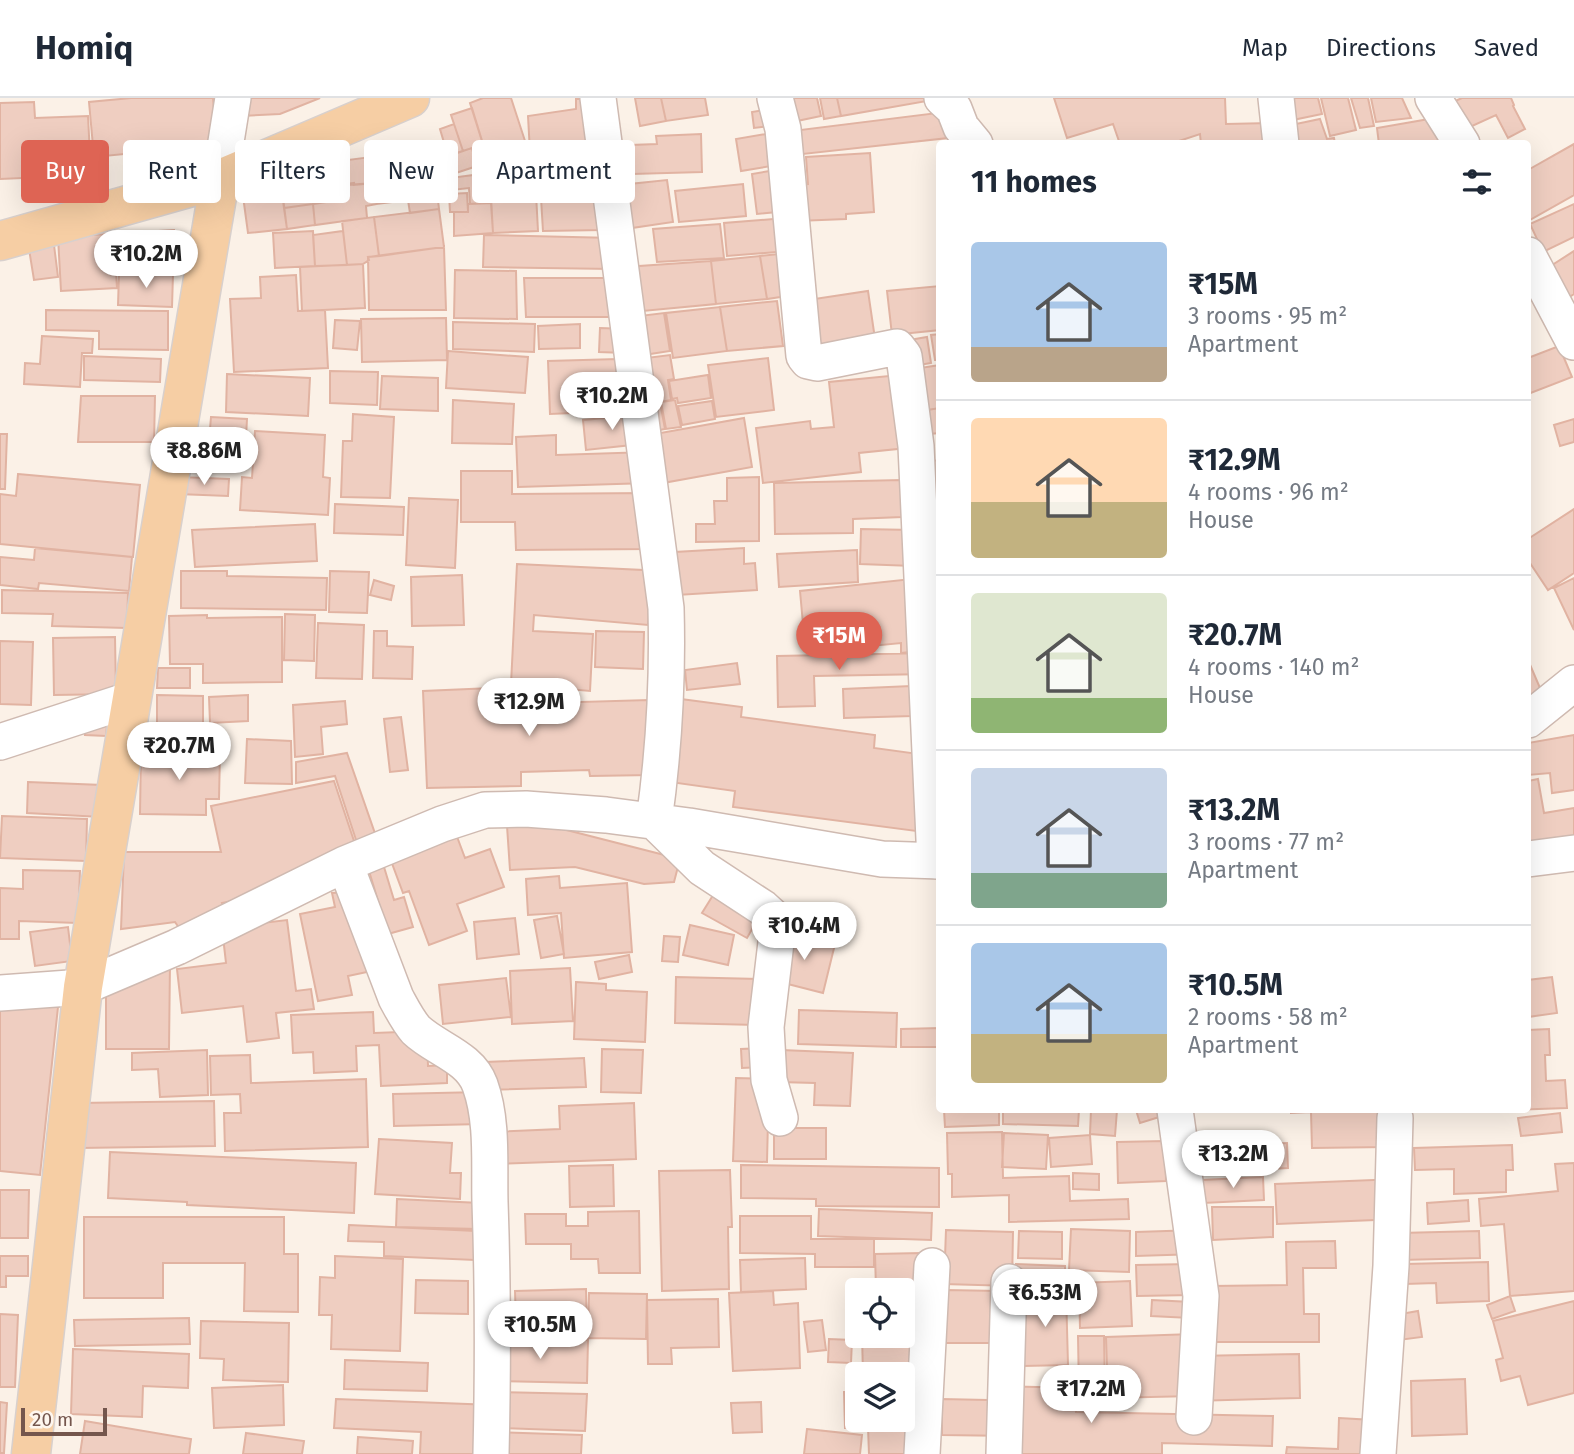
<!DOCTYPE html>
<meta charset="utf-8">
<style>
:root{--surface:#fff;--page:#f6f6f7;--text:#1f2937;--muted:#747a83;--line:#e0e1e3;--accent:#de6454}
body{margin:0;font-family:"Fira Sans",sans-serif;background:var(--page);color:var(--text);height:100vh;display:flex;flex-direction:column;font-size:26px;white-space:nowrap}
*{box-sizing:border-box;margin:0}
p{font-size:23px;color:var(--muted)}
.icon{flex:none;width:38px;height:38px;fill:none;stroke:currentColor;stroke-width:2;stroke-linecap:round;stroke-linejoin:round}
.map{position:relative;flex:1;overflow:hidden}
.sheet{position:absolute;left:936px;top:42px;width:595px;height:973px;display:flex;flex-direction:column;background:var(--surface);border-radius:7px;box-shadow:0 7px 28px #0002}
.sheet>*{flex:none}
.hud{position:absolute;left:21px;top:42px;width:665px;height:63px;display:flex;gap:14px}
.buttons{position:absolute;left:845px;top:1180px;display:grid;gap:14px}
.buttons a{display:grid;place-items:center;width:70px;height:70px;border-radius:7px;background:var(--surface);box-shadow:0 7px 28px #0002;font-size:35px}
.scale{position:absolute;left:21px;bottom:18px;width:86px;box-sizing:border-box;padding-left:7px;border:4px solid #74564d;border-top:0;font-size:19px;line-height:24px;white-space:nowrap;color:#74564d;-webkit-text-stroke:5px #fef6ee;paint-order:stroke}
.price{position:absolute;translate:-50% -60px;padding:0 16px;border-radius:24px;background:#fff;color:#222;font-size:23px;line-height:46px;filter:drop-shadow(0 2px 4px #0008)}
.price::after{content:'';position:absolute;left:50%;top:42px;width:21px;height:16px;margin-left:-10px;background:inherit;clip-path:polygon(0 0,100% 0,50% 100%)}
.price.on{background:var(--accent);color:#fff}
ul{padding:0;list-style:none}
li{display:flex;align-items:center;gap:21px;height:175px;padding:0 35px}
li+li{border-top:2px solid var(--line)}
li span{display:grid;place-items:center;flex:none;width:196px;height:140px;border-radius:7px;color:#555}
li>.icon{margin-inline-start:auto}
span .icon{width:84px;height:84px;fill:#fffc;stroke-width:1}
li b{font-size:30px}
h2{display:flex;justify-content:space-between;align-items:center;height:84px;padding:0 35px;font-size:30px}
.chip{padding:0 24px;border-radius:7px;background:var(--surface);box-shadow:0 7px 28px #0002;font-size:24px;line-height:63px}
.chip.on{background:var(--accent);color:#fff}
header{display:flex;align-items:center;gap:42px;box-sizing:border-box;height:98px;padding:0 35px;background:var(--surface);border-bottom:2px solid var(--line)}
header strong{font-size:33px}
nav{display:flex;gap:38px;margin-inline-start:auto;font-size:24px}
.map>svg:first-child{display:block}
.building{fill:#efcec1;stroke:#e1b3a2;stroke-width:2}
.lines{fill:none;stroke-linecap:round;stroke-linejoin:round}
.minor-casing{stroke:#cfbab1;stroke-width:38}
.major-casing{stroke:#d8d0cd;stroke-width:41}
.minor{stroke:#fff;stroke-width:35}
.major{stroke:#f6cea4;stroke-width:38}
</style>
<header>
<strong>Homiq</strong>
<nav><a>Map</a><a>Directions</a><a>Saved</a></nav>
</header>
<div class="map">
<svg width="1574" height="1356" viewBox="0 0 1574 1356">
<rect width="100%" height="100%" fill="#fbf1e7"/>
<path class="building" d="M131,0h82l4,47 -123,12 -5,-55z
M241,0h79l-40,16 -38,2z
M483,0h28l15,46 -39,13 -17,-54z
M635,0h26l5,23 -26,5z
M661,0h44l3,17 -42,6z
M792,0h25l4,18 -24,5z
M820,0h17l4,18 -17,3z
M837,0h90v3l-86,15z
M1054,0h171l1,26 52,-1v21h-77l-1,-10 -30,10h-50l-7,-20 -46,14z
M1284,0h34l4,16 -34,7z
M1321,0h27l8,32 -26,6z
M1351,0h17l6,28 -14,2z
M1371,0h31l9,20 -35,4z
M1462,0h49l3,7 -1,1 12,23 -17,9 -12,-23 -37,17 -13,-27z
M576,1h19l1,50 -66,3 -2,-36 48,-7z
M34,4l1,16 53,-2 3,59 -91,4v-76z
M472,10l15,49 -12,3 -3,-12 -9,3 -12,-36z
M776,10l3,17 -25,3 -2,-16z
M953,13l4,26 -154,17 -3,-24z
M1435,20l4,26h-60l-2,-16z
M1320,21l7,20 7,-1 1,6h-47l3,-19z
M454,26l9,27 -15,5 -8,-27z
M778,34l5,32 -42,7 -5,-32z
M701,36l1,38 -70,2 -1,-29 26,-1 -1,-8z
M1574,46v51l-46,26v-51z
M472,50l5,18 -27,9 -6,-18z
M431,51l4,26 -60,8 -4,-26z
M870,55l4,59 -28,2v5l-49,2 -3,-36 14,-1 -2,-27z
M588,57v19h-23v7h-13l1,13h-14l-1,-37z
M534,58l4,75 -45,2 -4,-72z
M371,59l4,26 -44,3 2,15 -20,3 -5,-39z
M308,67l5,39 -29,4 -5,-39z
M782,71l5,42 -30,3 -5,-40z
M489,75l2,30 -21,1 -1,-16 -17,2 -2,-12z
M435,77l4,34 -29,4 -2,-13 -31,4 -2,-21z
M667,82l6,42 -48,7 -5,-44z
M354,85v2l21,-2 2,21 -11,2 1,12 -52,7 -2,-21 20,-3 -2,-15z
M590,85l1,13 -37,1v-13z
M743,86l3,32 -67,6 -4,-31z
M282,92l5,39 -39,4 -5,-37z
M467,95l1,19h-18l-1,-18z
M602,98l1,34 -60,1 -2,-33z
M491,105l2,30 -39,3v-24h14v-8z
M313,106l2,21 -28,4 -3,-21z
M1574,106v33l-31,15 -13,-28z
M439,111l5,38 -65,9 -5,-39z
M374,119l5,39 -11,1 1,3 -6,4 -16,1 -5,-44z
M785,120l3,33 -61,5 -3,-33z
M720,126l4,34 -67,4 -4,-33z
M174,132l3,38 -61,4 1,16 -56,3 -3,-54z
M313,133l2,35 -40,2 -2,-35z
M343,133l4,34 -32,1 -2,-31z
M484,137l130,3 -1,31 -130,-2z
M54,147l4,32 -24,3 -5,-31z
M444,149l2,63h-77l-1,-53z
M1574,153v43l-8,5 -20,-30z
M789,155l5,42 -27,4 -7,-43z
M760,158l7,43 -51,5 -5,-43z
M711,163l5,43 -84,8 -7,-45z
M363,166l2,44 -63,3 -2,-44z
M455,172l61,1 1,48 -63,-1z
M119,175l54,1 -1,33 -54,-2z
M296,177l2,36 27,-1 3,58 -94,4 -4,-73 31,-1 -1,-21z
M524,180h92l1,39h-91z
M940,188v44l-48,5 -5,-44z
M868,193l7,48 -66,11 -8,-49z
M777,203l6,45 -56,5 -7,-44z
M720,209l7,44 -54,7 -7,-45z
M46,212l122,1v39l-69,-1v-18l-53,-1z
M664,215l6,38 -33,5 -6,-39z
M446,220l1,42 -85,2 -1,-43z
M335,222l25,1 -3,29 -24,-2z
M453,224l82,2 -1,28 -81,-3z
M580,226v24l-41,1 -1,-23z
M600,230l26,1 -1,24 -26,-1z
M940,236v26h-5l-4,-25z
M42,238l51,3 -1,14h-10l-2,34 -56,-3 1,-21 15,1z
M927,239l4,26 -18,3 -4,-26z
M1559,248l13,31 -44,17v-36z
M448,253l80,6 -3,36 -79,-5z
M670,257l4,24 -6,1 3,20 -11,2 5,27 -11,2 -16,-72z
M84,258l77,3 -1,23 -76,-2z
M768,260l6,52 -58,7 -8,-52z
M618,261l3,52 -71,3 -2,-53z
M940,267v43l-13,2 -7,-42z
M330,273l48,1 -1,33 -47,-2z
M227,276l83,4 -2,38 -82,-4z
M708,277l3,23 -33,5 -1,-5 -5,1 -3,-18z
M899,277l8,73 -48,5 2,19 -98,11 -7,-55 54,-7 1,8 23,-2 -5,-45z
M382,278l56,2v33l-58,-2z
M81,298h74l-1,46h-76z
M453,302l61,4 -2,40 -60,-1z
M675,302l6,27 -15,2 -5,-27z
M712,303l3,18 -33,6 -4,-19z
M940,310v25l-11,1 -2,-24z
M353,316l41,3 -4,81 -49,-1 2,-56h9z
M638,317l3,29 -55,6 -3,-30z
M211,319l36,2 -2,36 -37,-2z
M744,320l8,49 -89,16 -8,-49z
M1574,321v23l-14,4 -6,-21z
M255,333l70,4 -2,42 7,1 -2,37 -88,-5 2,-33 10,1z
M0,336h7l-2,55h-5z
M556,337v20l92,-3 1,31 -131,4 -2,-50z
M940,362v42l-15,1 -2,-41z
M461,373h51v23l138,-1v56l-134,1 -1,-28h-54z
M18,376l122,11 -7,72 -133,-13v-50l16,2z
M179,379l50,2 -1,17 -50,-2z
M759,379v64l-63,1v-18h19l-1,-23h13v-23z
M901,382l1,37 -49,2v14l-78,1 -1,-51z
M409,400l49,2 -3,68 -49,-3z
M335,406l69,3 -1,28 -69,-2z
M1574,411v64l-26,17 -20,-30v-21z
M315,426l2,37 -122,6 -3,-37z
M861,431l53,1 -1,36 -53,-2z
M35,450l97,9 -3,34 -90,-8 -1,6 -38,-4v-28l34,3z
M744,450v16l11,-1 2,27 -80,5 -2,-43z
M857,452l1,32 -79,5 -2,-33z
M517,466l147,7 -14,25 -2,29 -114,-10 -1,16 60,3 -3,57 -79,-7z
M181,473h46v5l100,2 -1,32 -145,-2z
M330,473l39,1 -2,41 -38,-1z
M462,477l2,50 -52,1 -1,-49z
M921,480l-2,73 -18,2v-10l-71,7 -2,-18 -24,3 -4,-44z
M1574,480v52l-20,-42z
M374,482l20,6 -3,14 -21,-5z
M2,492l126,3 -1,35 -75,-2 1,-12 -51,-1z
M285,516l30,1 -1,46 -30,-1z
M207,517v3l75,-1v65l-79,1v-19h-33l-1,-48z
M318,525l46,2 -2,54 -46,-1z
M374,533h13v15l26,1 -1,32 -39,-1z
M596,533l48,1 -1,37 -48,-2z
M115,539l1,57 -62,1 -1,-57z
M0,543l33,1 -2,63 -31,-1z
M929,555l1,21 -116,2 1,30 -37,1 -1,-51z
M1528,562l15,35 -15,7z
M737,565l3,21 -53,6 -2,-20z
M158,570h32v20h-33z
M911,588l1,30 -68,2 -1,-29z
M513,589v17l136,-4 2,75 -61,1 -1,-6 -68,2v14l-94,2 -4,-97z
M157,597l46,1v41h-46z
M248,597v26l-38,2 -1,-26z
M681,601l61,8 -1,10 134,18 -1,13 52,7 -10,76 -183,-24 2,-16 -65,-9z
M345,603l2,23 -26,3 2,27 -28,3 -2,-52z
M87,616l21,1 -2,21 -21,-1z
M401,619l7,53 -18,2 -6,-53z
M1574,637v55l-22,3 -2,-20 -22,2v-32z
M247,641l44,2 1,43 -47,-1z
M141,654l79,1 -1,46h-13v16l-66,-1z
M347,655l32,92 -19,7 -25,-76 -39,7v-21z
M1538,681l6,34 30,-5v30l-46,7v-64z
M334,683l24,72 -85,40 -51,10 4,11 -42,21 -9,-13 -54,7 3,-77h97l-10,-46z
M28,684l74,3 -1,32 -74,-4z
M2,718l85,3 -1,42 -86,-3z
M543,726l137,35 -6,23 -30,2 -69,-17 -65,3 -3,-44z
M456,736l9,24 25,-9 14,38 -47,17 10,27 -38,14 -20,-54 -6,2 -13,-35z
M384,769l10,33 10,-3 9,30 -25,7 -19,-63z
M23,772l57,1 -2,52 -59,-2v18h-19v-51l23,1z
M559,778l1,12 67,-5 5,69 -68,6 -3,-45 -33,2 -2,-36z
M351,794l16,80 -19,4 4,19 -34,6 -18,-87 35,-7 -3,-14z
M715,794l44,25 -12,21 -45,-25z
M557,818l7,38 -23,4 -7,-38z
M515,820l4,36 -42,5 -3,-37z
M287,822l9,71 15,-2 3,20 -38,4 3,25 -32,4 -4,-36 -61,7 -5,-44 49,-6 -4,-35z
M690,827l44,10 -6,30 -45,-10z
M68,829l4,34 -37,5 -5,-34z
M785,834l50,12 -12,49 -51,-13z
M664,838l16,1 -2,25 -16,-1z
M629,857l3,17 -33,7 -4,-17z
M106,865h64l-1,86h-63z
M570,870l3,53 -61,3 -2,-53z
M676,879l83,2 -2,46 -82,-2z
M1552,879l5,36 -29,4v-37z
M506,880l5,39 -68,7 -4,-39z
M576,884l30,2v6l41,2 -2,50 -71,-3z
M0,903l58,6 -18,168 -40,-4z
M799,912l98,3 -1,34 -98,-3z
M373,914l1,21 53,-2 1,35 19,-1v18l-66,3 -2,-41 -23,1 1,25 -43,2 -1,-21 -20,1 -2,-38z
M940,930v19h-39v-18z
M1549,931l1,26h-5l1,26 19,-1 2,28 -57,2h18v-80z
M766,950l1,19 -25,1 -1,-19z
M602,951l41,1 -2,43 -40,-1z
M207,952l1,45 -48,2 -2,-28 -26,1v-17z
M781,952l72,3 -3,53 -36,-1 1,-22 -36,-1z
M250,957l1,28 115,-4 2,68 -143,4 -1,-38h17l-1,-19 -29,1 -1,-39z
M584,960l2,29 -100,3 -1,-28z
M736,980l33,1 -2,83 -34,-1z
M481,994l1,32 -88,2 -1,-32z
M214,1003l1,45 -136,2 -1,-45z
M634,1005l2,56 -143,5 -2,-32 69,-3 -1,-23z
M944,1012h55v15l-54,2z
M1003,1012h76l-1,16 -75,-2z
M1091,1012h26l-2,26 -25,-2z
M1136,1012h46l-42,13z
M1291,1012h95l1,37 -75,1 -1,-36 -20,1z
M1560,1015l2,19 -41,4 -3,-18z
M774,1030h52v31h-52z
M1002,1034l1,46 66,-2 1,25 58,-2 1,20 -120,3v-27l-57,2v-23h-4l-1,-41z
M1004,1035l44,2 -2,34 -44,-2z
M1090,1037l2,29 -41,3 -2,-29z
M379,1041l73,4 -2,30h11l-1,26 -85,-5z
M1165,1043l1,40 -48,2 -1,-41z
M1287,1045l1,25 -93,5 -2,-26z
M1512,1047l1,25h-7v22l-52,2v-25l-39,1 -1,-22z
M110,1054l246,11 -2,50 -167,-8v-3l-79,-4z
M1574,1065v128l-64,5 -6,-72 -23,2 -2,-27 79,-8 -3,-27z
M613,1067l1,41 -44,1 -1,-41z
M741,1067l198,3v39l-123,-1v-7l-75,-1z
M730,1072l2,57h-4l1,62 -67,2 -3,-120z
M1073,1075l26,1v16l-26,-1z
M1263,1079l1,23 -61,3 -1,-23z
M1398,1081l2,40 -123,5 -2,-40z
M0,1092h29l-1,48h-28z
M397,1101l83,4 -1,26 -83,-2z
M1468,1102l1,21 -41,3 -1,-21z
M1212,1109h61v30l-60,3z
M819,1111l113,4 -1,27 -113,-4z
M639,1113l1,62h-41l-1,-14h-27v-15h-45l-1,-30h41v12h22v-14z
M740,1118h71v23h63v28h-59v-13l-75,-1z
M84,1119h200v37h14v58l-54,-1 1,-48h-82v35h-79z
M349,1127l127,6 -1,29 -91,-4v-14l-36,-1z
M1071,1131l59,2 -1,41 -60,-2z
M946,1132l67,2 -1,54 -68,-2z
M1197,1132l1,24 -62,2v-24z
M1019,1133l43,1v27l-44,-1z
M1479,1133l1,27 -79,2 -1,-27z
M1335,1143l1,27h-33l1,46h15v28h-108v-56l76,-1 -1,-43z
M921,1155l1,50h-19v-13h-27l-1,-36z
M0,1158h28v20h-22v11h-6z
M335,1158l68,3 -3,92 -69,-2 1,-34h-13l1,-38 15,1z
M805,1160l1,31 -65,3 -1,-32z
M1488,1164l1,39 -52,2 -1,-20 -31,1v-20z
M1016,1166l49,2v21l-50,-1z
M1191,1166l1,31 -55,1 -1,-31z
M416,1182l52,1v33l-53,-1z
M1130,1183l2,45 -52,2 -1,-45z
M586,1191l1,42 -34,1v-9l-37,1 -1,-33z
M946,1192l52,1v52h-52z
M773,1193l1,14 24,-2 2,65 -67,3 -4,-78z
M1066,1193l2,74 -45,1 -2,-73z
M589,1195l58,1 -1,45 -58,-1z
M1510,1198l5,15 -23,8 -5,-14z
M718,1201l1,48 -48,1 1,16h-24l-1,-64z
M1152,1202l39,2 -1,16 -39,-2z
M1574,1203v92l-46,12 -8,-29 -19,5 -5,-21 7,-2 -10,-37z
M1418,1213l4,26 -23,3 -4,-25z
M0,1216l18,1 -3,72h-15z
M920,1219l2,62h-19v-5h-40l-1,-39h41v-17z
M189,1220l1,26 -115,2 -1,-26z
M822,1222l4,30 -18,2 -4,-30z
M201,1223l88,2 -1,59 -65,-2 1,-21 -24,-1z
M1193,1236l1,22 105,-2 1,44 -107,3v-5l-85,2 -2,-61z
M1078,1238h26l1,57h-26z
M492,1241l96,1 -1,43 -95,-2z
M829,1241l23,1 -1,23 -23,-1z
M73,1251l116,5 -1,34 -45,-2 -1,31 -71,-3z
M345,1262l83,3 -1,28 -83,-2z
M1465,1281l2,55 -55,2 -1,-55z
M283,1287l1,40 -70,3 -2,-40z
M989,1288l87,2v24l197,4 -1,30 -110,-3v11h-149v-18l-71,-1v-36l46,1z
M903,1293h14l1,63h-49l-1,-27 -23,1 -1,-36h14v27h45z
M500,1294l87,2 -2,37 -86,-3z
M336,1301l157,6 -11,49h-62l1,-22 -87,-4z
M0,1304l7,1 -3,50h-4z
M761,1304l1,30 -29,1 -2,-30z
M1339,1320l34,2 -2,34h-85l1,-7 51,2z
M85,1323l106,18 -2,15h-109z
M807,1331l55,6 -2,19h-56z
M496,1334l86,3 -1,19h-86z
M246,1335l58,8 -2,13h-59z
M358,1339l55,4 -1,13h-55z"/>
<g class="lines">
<defs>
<path id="minor" d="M598,0l68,510c2,72 -2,142 -12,213l48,47 61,40 11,10 3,16 -11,93 3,53 11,38
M775,0l8,31 21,227 4,5 9,2 80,-16 7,9 12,90 19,415
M942,0l12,11 7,18 14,17
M1276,0l5,46
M1433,0l29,46
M220,81l13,-81
M1528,157l46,87
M1528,622l46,-37
M0,644l132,-43
M1528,761l46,-6
M345,766l51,134c6,11 12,23 20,32 20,19 54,27 64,55 13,36 9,79 10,117 3,84 3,168 1,252
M0,895l83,-6 94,-40 168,-83 97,-40 43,-14 41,-1 80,6 83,11 193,33 58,2
M1175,1012l26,186 -7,121
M922,1356l10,-188
M1004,1356l5,-172
M1378,1356l13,-188 4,-148"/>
<path id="major" d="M0,143l220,-62 190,-81
M31,1356l52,-467 137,-808"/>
</defs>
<use href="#minor" class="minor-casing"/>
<use href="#major" class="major-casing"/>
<use href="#minor" class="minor"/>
<use href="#major" class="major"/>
</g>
</svg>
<div class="buttons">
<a><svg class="icon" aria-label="locate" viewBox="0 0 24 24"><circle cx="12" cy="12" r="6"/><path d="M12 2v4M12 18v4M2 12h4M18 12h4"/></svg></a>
<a><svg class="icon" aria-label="layers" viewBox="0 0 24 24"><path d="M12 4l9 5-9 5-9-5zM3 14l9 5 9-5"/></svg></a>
</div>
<div class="scale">20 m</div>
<b class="price" style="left:146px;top:192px">₹10.2M</b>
<b class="price" style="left:612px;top:334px">₹10.2M</b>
<b class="price" style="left:204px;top:389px">₹8.86M</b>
<b class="price on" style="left:839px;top:574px">₹15M</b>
<b class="price" style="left:529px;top:640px">₹12.9M</b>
<b class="price" style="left:179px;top:684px">₹20.7M</b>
<b class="price" style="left:804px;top:864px">₹10.4M</b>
<b class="price" style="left:1233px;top:1092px">₹13.2M</b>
<b class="price" style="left:1045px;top:1231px">₹6.53M</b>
<b class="price" style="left:540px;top:1263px">₹10.5M</b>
<b class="price" style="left:1091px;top:1327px">₹17.2M</b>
<div class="hud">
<a class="chip on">Buy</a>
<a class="chip">Rent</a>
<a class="chip">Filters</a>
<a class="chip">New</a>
<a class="chip">Apartment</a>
</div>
<section class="sheet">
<h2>11 homes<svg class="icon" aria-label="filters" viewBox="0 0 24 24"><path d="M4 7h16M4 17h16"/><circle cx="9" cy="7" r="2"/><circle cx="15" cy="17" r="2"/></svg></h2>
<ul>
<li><span style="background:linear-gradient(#a9c7e8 75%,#b9a48a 0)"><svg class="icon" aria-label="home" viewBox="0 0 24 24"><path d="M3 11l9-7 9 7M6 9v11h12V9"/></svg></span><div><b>₹15M</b><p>3 rooms · 95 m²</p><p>Apartment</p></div></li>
<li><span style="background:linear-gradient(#ffd9b3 60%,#c2b280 0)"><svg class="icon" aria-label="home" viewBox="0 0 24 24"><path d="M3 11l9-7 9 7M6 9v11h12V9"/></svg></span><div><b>₹12.9M</b><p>4 rooms · 96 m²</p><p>House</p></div></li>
<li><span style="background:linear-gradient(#dfe7d0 75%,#8fb573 0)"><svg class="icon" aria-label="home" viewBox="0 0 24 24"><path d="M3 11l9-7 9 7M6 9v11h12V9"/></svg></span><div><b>₹20.7M</b><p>4 rooms · 140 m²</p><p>House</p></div></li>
<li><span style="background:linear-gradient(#c9d6e8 75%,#7fa58c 0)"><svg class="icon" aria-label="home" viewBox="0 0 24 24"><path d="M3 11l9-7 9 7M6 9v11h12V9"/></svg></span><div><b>₹13.2M</b><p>3 rooms · 77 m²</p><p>Apartment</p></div></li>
<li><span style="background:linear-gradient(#a9c7e8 65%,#c2b280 0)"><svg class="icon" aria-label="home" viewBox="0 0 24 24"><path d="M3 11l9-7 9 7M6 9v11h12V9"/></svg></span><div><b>₹10.5M</b><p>2 rooms · 58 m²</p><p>Apartment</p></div></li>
</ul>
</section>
</div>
